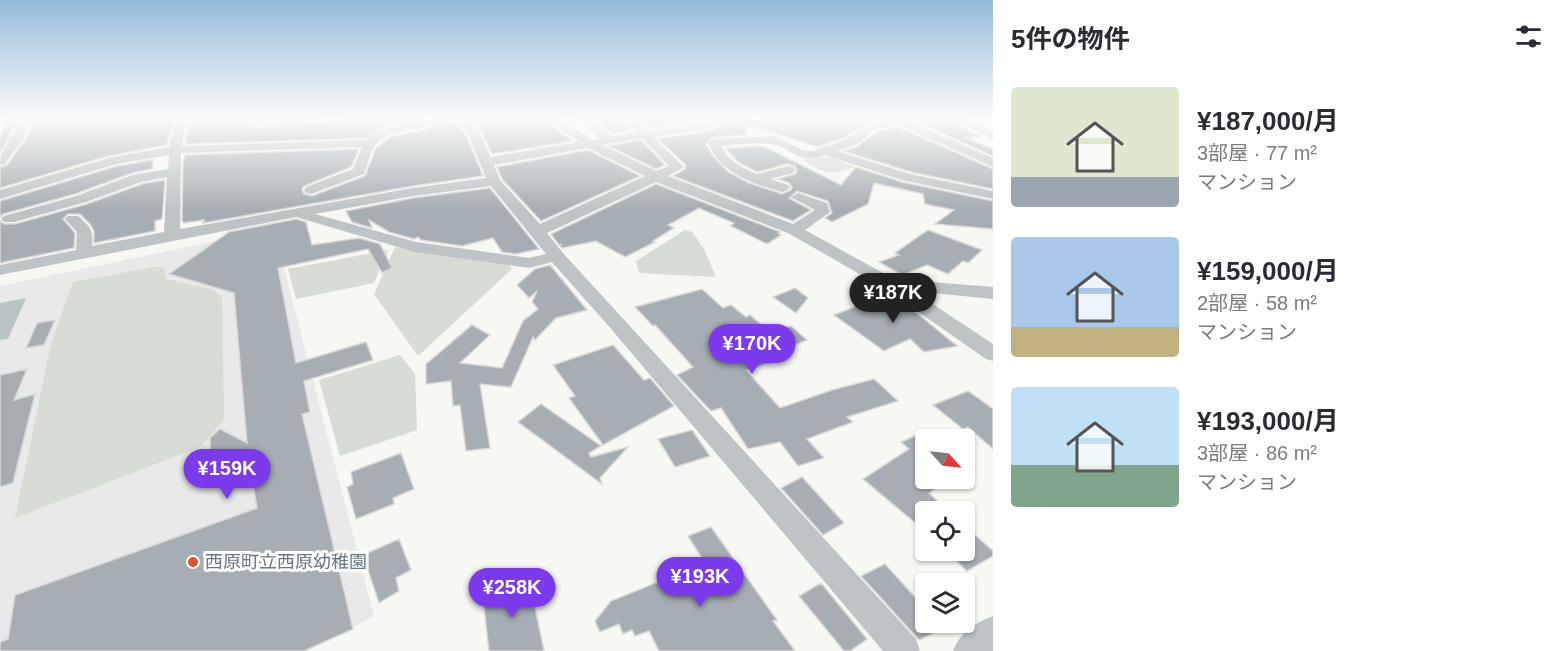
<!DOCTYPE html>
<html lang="ja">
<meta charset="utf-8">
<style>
:root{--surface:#fff;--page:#f7f7f7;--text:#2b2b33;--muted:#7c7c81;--accent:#7c3aed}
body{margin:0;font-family:Helvetica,"Noto Sans JP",sans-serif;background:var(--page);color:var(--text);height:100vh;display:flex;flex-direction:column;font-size:22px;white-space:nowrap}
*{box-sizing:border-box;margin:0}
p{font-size:20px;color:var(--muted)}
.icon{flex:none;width:33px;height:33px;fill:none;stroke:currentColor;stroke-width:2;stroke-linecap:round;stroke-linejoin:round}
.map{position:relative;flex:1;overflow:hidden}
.details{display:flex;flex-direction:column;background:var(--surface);width:570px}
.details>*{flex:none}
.needle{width:39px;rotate:117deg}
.buttons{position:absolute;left:915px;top:429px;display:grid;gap:12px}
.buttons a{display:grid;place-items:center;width:60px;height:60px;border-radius:6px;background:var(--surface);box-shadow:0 2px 4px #0004;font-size:30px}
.price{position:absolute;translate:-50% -51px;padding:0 14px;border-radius:21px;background:var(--accent);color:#fff;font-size:20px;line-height:39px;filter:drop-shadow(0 2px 3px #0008)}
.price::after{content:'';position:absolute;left:50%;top:36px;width:18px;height:14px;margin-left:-9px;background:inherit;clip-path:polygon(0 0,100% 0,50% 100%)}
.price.active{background:#222;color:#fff}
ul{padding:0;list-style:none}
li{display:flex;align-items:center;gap:18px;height:150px;padding:0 18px}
li span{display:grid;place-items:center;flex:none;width:168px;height:120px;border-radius:6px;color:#555}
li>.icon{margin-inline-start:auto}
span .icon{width:72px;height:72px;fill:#fffc;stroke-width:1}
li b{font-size:26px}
h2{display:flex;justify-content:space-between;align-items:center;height:72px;padding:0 18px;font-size:26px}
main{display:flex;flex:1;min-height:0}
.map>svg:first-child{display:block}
.built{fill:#e8e9e8}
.green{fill:#d7dcd4}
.water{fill:#b8c3c6}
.building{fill:#a6aeb3;stroke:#d9d8d7;stroke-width:1.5}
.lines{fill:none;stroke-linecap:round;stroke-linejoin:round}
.minor{fill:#bec3c6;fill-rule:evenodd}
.tertiary{fill:#bec3c6;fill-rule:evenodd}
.poi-dot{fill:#d65635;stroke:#fff;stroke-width:2}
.labels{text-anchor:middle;stroke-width:6;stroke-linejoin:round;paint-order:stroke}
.near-poi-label{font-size:18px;fill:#687883;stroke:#fff;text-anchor:start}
</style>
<main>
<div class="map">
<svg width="993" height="651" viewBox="0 0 993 651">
<rect width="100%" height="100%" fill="#f7f7f4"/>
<path class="built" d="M274,229l100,387 -67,35h-307v-365z"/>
<path class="green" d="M820,157h13l21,10c-23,9 -31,7 -50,-7z
M685,230l7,2 12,17 12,28 -77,-4 -3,-12z
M395,247l113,17 4,5 -94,87 -44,-62z
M388,250l-14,33 -78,16 -8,-30z
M155,267h9l2,12 45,10 11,7 2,124 -24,27 -185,71 36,-174 22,-62z
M400,355l15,19 2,56 -77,26 -21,-76z"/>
<path class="water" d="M26,298l-18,41 -8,1v-37z"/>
<path class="building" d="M10,118h9l-19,35v-16z
M35,118h139l-7,27 -59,11 -108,32v-21l7,-2 19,-26z
M245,118l2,7 8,2 118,-9h48l-35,8 -20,12 -181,6 4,-25z
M471,118h71l31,23 -81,13 -10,-22z
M595,118h26l10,12 -19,4z
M639,118h112l-1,3 26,-3h108l-14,4 -24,15 -28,10 -69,-22 -4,10 -31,2 -8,7 6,11 16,17 21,11 33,11 9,-4 1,-3 -3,-4 -11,-4 17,-5 2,-3 -2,-5 -8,-2 -30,8 -19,-10 -13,-14 38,-2 78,39 15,-18 46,15 91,19v28l-58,-5 19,-14 -29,-6 -2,-10 -49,-11 -6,21 -36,18 -7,-4 7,-5 -4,-12 -31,-10 -8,7 22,12 -18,11 -120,-45 12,-7 1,-4 -28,-26 56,-9 4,-2 -1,-4 -7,-3 -62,7z
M909,118h35l36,18 -15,2 28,11v7z
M456,122l10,13 17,41 -70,10 -210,37 1,-3 -20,3 -2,-2 1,-58 2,-8 174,-6 -8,18 -47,19 -2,3 2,5 8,2 53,-20 11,-28 15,-11z
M899,127l94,42v20l-82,-17 -67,-21 12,-4 22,-16z
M641,140l24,25 -9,4 -47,-23z
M588,150l52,26 -99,45 -39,-42 -5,-12z
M153,160l-1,9 -20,4 -57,21 -72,20 -3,3v-16l117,-35z
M165,180l-3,39 -7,2v10l-61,12v-12l-4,-7 -10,-10h-12l-5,5 12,14 -1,15 -74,15v-42l4,3h11l72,-20 55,-20z
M656,184l124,48 -2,1 3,2 -14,9 -36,-18 3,-3 -35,-15 -31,17 6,3 -21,13 2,1 -30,15 -29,-16 -34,7 -2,-2 2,-2 -3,1 -8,-11z
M490,188l49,61 -23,5 -14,-2 -9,-14 -31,8 -41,-6 -3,-3 -4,2 -25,-7 -20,-12 3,8 -20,-6 -6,-11 67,-13z
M296,219l10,3 6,23 47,-7 21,6 12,24 -10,5 -14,-24 -90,19 18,95 70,-21 7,18 -69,21 6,31 -8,2 51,215 -49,22h-304v-9l8,-3 7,-44 242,-87 -8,-49 -38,12 -1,-33 10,-9 27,14 -13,-150 -65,-19 60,-42z
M928,230l54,20 -14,13 -5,-2 -15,13 -21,-9 -25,10 -23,-13 20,-7 -4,-2z
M550,265l37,45 -31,8 -21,22 -2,-3 -22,50 -31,-3 10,64 -24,3 -6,-46 -7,1 -2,-25 -25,3v-20l46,-39 18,10 -30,28 42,5 21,-47 15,-12 -6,-7 5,-11 -8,7 -12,-13 18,-16z
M795,288l13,10 -12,15 -23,-16z
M702,289l21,19 8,-3 15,12 4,-2 21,18 20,-7 16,14 -34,13 7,6 -34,11 34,38 52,-18 42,-11 24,22 -51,16 6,5 -46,17 17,19 -26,8 -18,-24 -32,7 -27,-41 -10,3 -34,-36 16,-8 -38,-42 -2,1 -18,-19z
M882,290l36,24 39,32 -33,6 -14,-13 -26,12 -50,-36 33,-13 -2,-1 10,-10z
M55,320l-11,25 -18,3 11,-25z
M613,345l31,35 6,-2 24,28 -71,39 -34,-47 6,-2 -22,-31z
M27,369l-13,31 21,-6 -22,89 -13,4v-112z
M968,391l25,18v40l-25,-22 -5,2 -30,-24z
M541,404l60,42 -12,7 2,4 37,-10 -28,31 2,6 -84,-62z
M692,430l18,26 -35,11 -17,-28z
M926,431v47h7l8,7 -12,8 20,19h-23v20l-63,-53 46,-30 -8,-7z
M401,453l13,36 -21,9 1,6 -38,15 -9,-32 6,-3 -2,-12z
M802,477l42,46 -21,12 -42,-47z
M964,525l29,26v5l-26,15 -22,-21h19z
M711,527l66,93 -4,1 22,30h-136l-10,-20 -14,5 -3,-6 -9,4 -4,-10 -19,8 -5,-11 16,-20 94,-38 -17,-27z
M399,539l12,31 -15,8 3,13 -20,12 -16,-48z
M885,564l30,33 11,-7v32h31l-38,18 -58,-64z
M530,583l14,68h-55l-7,-62z
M821,583l46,56 -17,12h-6l-45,-55z"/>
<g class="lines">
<path class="minor" d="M22,118h11l-9,20 -19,26 -5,1c0,-17 14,-31 22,-47z
M176,118h11l-5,28 185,-6c19,-20 75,-22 101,-22l12,15 11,24 88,-15 -35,-24h14l34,22 7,-1 -20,-21h12l20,18 25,-4 -13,-14h12l12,12 63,-7 6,3 -2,2 -61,9 31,30 -16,9 125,48 22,-14 -24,-13 7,-4 29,10 3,9 -25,18 89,49 99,8v12l-80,-8 80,53v17l-7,-2 -102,-71 -96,-55 -132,-51 -109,51 15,19 354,387 4,12h-37l-270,-320 -61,-69 -23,6 -114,-16 -119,-35 -296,58v-10l76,-15 1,-18 -12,-13 3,-3h10c13,12 15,12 14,30l72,-14 3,-55 -26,5 -55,20 -72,20h-10l-3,-3 3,-3 72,-20 57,-21 35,-6 1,-14 -53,9 -116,35v-9l109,-32 60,-11zM457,119l11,15 18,44 -73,10 -233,41 1,-76 181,-6 -9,22 -47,18 -2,3 2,3 5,1 53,-20c4,-8 5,-19 10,-27 15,-23 60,-15 83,-28zM642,138l27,28 -13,5 -54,-26zM588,148l57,28 -105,48 -40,-44 -6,-15zM491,186l55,68 -17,4 -113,-16 -101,-28 98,-18z
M247,118h73l-5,3 -60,4 -7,-2z
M887,118h15l91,40v9l-94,-42 -22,4 -22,16 -18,6 73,23 83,17v8l-91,-19 -77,-25c-30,11 -33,-9 -55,-11 -15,-2 -33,1 -49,2 7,15 22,22 36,28l31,-8 5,1 2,3 -2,3 -23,6 18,6 2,3 -7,4c-29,-7 -63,-19 -75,-49l6,-4 61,-3 28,14 10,1 34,-12 23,-15 18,-4z
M946,118h16l31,13v8z"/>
<path class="tertiary" d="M993,616v35h-40c8,-20 21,-27 40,-35z"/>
</g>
<linearGradient id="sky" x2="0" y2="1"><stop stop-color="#95bada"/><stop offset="0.56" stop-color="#fbfbfa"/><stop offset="1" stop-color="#fbfbfa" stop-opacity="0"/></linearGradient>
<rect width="993" height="210" fill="url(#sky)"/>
<circle class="poi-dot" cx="193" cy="562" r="6"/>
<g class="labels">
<g class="near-poi-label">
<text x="205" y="568">西原町立西原幼稚園</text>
</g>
</g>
</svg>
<div class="buttons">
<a><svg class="needle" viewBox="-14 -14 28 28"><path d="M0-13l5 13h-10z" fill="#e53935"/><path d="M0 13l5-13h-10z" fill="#7c7c81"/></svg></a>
<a><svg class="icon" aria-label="locate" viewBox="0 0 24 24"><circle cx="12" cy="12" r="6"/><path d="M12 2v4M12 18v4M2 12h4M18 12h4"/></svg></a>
<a><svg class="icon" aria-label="layers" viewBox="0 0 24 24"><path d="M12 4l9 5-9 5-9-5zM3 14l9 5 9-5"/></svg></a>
</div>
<b class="price active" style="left:893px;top:324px">¥187K</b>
<b class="price" style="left:752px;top:375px">¥170K</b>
<b class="price" style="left:227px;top:500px">¥159K</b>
<b class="price" style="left:700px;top:608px">¥193K</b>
<b class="price" style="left:512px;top:619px">¥258K</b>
</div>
<section class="details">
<h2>5件の物件<svg class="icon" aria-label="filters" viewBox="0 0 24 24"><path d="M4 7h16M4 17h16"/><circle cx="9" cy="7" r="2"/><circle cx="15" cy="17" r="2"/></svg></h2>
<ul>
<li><span style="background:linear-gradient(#dfe7d0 75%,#9aa5b1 0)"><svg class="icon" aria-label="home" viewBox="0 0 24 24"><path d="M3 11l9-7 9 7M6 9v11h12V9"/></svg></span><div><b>¥187,000/月</b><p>3部屋 · 77 m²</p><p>マンション</p></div></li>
<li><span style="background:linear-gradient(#a9c7e8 75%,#c2b280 0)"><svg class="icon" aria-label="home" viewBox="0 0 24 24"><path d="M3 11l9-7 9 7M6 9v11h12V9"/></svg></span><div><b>¥159,000/月</b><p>2部屋 · 58 m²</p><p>マンション</p></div></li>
<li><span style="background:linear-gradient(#bfe0f5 65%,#7fa58c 0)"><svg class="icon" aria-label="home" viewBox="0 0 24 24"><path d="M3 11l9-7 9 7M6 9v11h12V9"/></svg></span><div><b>¥193,000/月</b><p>3部屋 · 86 m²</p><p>マンション</p></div></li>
</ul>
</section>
</main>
